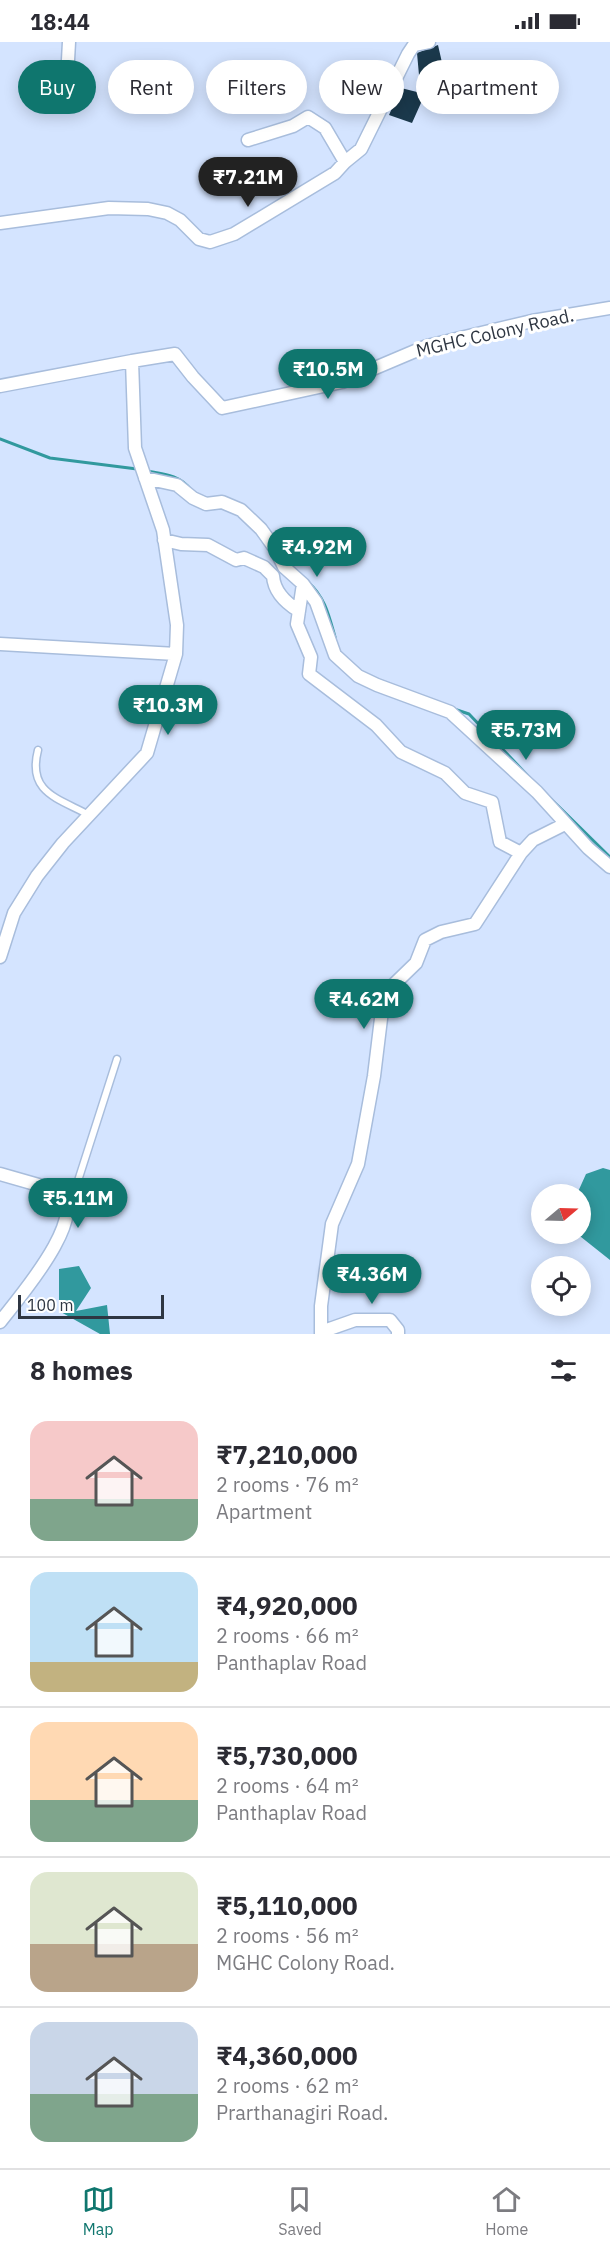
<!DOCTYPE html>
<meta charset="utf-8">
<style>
:root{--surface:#fff;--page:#f2f2f3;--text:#2b2b33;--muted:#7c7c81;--line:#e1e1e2;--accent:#0f766e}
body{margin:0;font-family:"IBM Plex Sans",sans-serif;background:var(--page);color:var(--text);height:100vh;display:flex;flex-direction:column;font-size:22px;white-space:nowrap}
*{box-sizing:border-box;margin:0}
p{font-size:20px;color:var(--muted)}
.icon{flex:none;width:33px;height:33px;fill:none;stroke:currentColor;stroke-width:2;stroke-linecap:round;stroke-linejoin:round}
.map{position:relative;height:1292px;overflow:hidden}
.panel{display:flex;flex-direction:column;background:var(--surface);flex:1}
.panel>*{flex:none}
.banner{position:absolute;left:18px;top:18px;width:574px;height:54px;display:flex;gap:12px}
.needle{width:39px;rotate:71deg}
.tools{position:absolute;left:531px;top:1142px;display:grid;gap:12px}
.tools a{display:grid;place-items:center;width:60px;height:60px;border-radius:50%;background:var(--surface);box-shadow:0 3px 15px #0003;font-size:30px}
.scale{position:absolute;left:18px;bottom:15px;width:146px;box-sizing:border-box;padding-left:6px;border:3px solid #2e3642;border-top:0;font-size:16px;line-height:21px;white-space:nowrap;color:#2e3642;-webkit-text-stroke:4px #fff;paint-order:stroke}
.price{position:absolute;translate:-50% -51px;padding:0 14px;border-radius:21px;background:var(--accent);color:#fff;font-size:20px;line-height:39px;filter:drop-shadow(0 2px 3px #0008)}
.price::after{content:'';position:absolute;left:50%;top:36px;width:18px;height:14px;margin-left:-9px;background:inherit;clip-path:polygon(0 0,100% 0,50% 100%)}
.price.current{background:#222;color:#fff}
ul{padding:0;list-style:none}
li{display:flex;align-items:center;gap:18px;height:150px;padding:0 30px}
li+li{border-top:2px solid var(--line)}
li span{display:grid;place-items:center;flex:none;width:168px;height:120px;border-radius:18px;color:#555}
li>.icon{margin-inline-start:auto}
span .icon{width:72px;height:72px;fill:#fffc;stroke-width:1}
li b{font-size:26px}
h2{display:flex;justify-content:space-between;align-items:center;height:72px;padding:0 30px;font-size:26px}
.pill{padding:0 21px;border-radius:27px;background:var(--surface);box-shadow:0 3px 15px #0003;font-size:21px;line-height:54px}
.pill.current{background:var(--accent);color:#fff}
.status{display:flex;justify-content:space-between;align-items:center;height:42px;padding:0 30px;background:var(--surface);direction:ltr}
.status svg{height:16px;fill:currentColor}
.menu{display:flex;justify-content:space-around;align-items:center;height:84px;border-top:2px solid var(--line);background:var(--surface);font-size:16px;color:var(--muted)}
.menu a{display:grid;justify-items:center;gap:3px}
.menu .current{color:var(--accent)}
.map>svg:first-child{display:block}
.water{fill:#31999e}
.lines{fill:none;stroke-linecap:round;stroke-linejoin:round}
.stream{stroke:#31999e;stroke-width:3}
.building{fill:#1b394c}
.lane-casing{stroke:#a8bddc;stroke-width:9}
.street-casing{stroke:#a8bddc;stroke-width:15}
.lane{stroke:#fff;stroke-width:6}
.street{stroke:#fff;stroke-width:12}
.labels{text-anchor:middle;stroke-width:6;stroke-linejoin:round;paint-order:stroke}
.street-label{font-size:18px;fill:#2e3642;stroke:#fff}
</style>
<div class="status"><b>18:44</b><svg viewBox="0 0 49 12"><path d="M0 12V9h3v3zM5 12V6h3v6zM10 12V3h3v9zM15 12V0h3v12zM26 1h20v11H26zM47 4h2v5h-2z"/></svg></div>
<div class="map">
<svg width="610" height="1292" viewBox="0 0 610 1292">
<rect width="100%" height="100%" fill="#d4e4ff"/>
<path class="water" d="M603,1126l7,2v90l-34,-27h4v-39h-3l9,-20z
M79,1224l12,22 -15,23 31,-6 3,29h-10l-41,-23v-42z"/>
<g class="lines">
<path class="stream" d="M0,397l50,19 87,11
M147,429c17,3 33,4 44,19
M224,456l16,6
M274,496l5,5 11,23
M308,540c17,15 21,34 27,55
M454,667l15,5 61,64
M549,755l61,60"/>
</g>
<path class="building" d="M438,3l5,22 -24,8 -2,-22z
M401,46l24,6 -13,29 -23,-8z"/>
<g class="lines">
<defs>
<path id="lane" d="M38,708c-11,43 20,48 51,65
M67,1158l9,-13 41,-128"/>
<path id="street" d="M67,36l2,-36
M248,98l45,-14 15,-9 17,11 20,34
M0,181l109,-15 39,1 19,4 13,7 19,19 11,3 24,-8 101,-61 10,-11 16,-13 47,-95 6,-9 15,-3
M0,344l132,-25
M145,436l32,7 16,13 13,6 16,-2 19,8 20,19 15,21 8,17 19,17 13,18 19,53 23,21 19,9 73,27 87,80 51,56 22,19
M164,498l17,4 27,1 28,15 8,-2 20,9 9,9c1,15 13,27 26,35
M303,542l-6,40 14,33 -2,17 67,51 25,27 44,21 20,20 27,9 8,40 21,11
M0,602l176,10
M0,915l14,-44 23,-37 26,-33 84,-90 29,-99 1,-29 -14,-95 -28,-82 -3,-87 43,-7 18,23 29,31 120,-26 85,-36 105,-25 78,-13
M0,1132l56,16c40,20 -40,111 -56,132
M321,1290l34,-12h35l8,10v4
M321,1292v-28l11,-82 26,-60 16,-88 10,-82 32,-31 9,-23 16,-8 34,-8 46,-71 12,-13 32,-16"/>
</defs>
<use href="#lane" class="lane-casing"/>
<use href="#street" class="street-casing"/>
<use href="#lane" class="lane"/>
<use href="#street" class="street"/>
</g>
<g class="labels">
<g class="street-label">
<text transform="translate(495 291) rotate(-13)" y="6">MGHC Colony Road.</text>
</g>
</g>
</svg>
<div class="tools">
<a><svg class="needle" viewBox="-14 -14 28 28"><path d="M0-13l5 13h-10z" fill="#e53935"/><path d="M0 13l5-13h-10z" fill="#7c7c81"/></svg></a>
<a><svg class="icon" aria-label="locate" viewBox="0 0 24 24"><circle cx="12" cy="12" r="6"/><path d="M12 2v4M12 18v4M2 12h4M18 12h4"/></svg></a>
</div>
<div class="scale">100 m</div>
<b class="price current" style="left:248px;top:166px">₹7.21M</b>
<b class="price" style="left:328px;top:358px">₹10.5M</b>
<b class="price" style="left:317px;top:536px">₹4.92M</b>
<b class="price" style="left:168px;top:694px">₹10.3M</b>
<b class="price" style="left:526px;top:719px">₹5.73M</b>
<b class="price" style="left:364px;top:988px">₹4.62M</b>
<b class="price" style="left:78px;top:1187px">₹5.11M</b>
<b class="price" style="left:372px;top:1263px">₹4.36M</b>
<div class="banner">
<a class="pill current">Buy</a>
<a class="pill">Rent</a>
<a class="pill">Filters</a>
<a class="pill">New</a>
<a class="pill">Apartment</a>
</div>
</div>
<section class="panel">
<h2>8 homes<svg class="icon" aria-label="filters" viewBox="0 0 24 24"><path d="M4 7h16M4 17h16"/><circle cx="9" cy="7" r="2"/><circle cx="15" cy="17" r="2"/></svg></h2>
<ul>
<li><span style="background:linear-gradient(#f6c9c9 65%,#7fa58c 0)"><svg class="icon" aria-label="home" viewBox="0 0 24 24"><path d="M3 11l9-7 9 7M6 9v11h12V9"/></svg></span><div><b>₹7,210,000</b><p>2 rooms · 76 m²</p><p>Apartment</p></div></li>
<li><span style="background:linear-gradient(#bfe0f5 75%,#c2b280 0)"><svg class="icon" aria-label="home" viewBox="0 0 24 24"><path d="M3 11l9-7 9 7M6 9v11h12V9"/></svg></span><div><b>₹4,920,000</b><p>2 rooms · 66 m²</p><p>Panthaplav Road</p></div></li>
<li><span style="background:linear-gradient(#ffd9b3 65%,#7fa58c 0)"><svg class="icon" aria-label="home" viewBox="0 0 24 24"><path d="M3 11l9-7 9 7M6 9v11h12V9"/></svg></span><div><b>₹5,730,000</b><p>2 rooms · 64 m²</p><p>Panthaplav Road</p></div></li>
<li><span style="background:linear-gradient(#dfe7d0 60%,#b9a48a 0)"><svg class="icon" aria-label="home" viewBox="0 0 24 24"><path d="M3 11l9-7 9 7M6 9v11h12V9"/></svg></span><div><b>₹5,110,000</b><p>2 rooms · 56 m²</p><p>MGHC Colony Road.</p></div></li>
<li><span style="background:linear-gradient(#c9d6e8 60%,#7fa58c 0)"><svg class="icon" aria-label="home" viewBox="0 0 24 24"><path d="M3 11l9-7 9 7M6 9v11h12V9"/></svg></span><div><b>₹4,360,000</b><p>2 rooms · 62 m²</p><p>Prarthanagiri Road.</p></div></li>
</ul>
</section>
<nav class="menu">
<a class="current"><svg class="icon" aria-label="map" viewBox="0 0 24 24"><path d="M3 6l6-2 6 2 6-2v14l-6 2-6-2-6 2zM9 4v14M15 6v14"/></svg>Map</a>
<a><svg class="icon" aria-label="saved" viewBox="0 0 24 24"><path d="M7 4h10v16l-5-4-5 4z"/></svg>Saved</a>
<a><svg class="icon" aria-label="home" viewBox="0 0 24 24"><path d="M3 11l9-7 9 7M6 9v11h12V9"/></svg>Home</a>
</nav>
